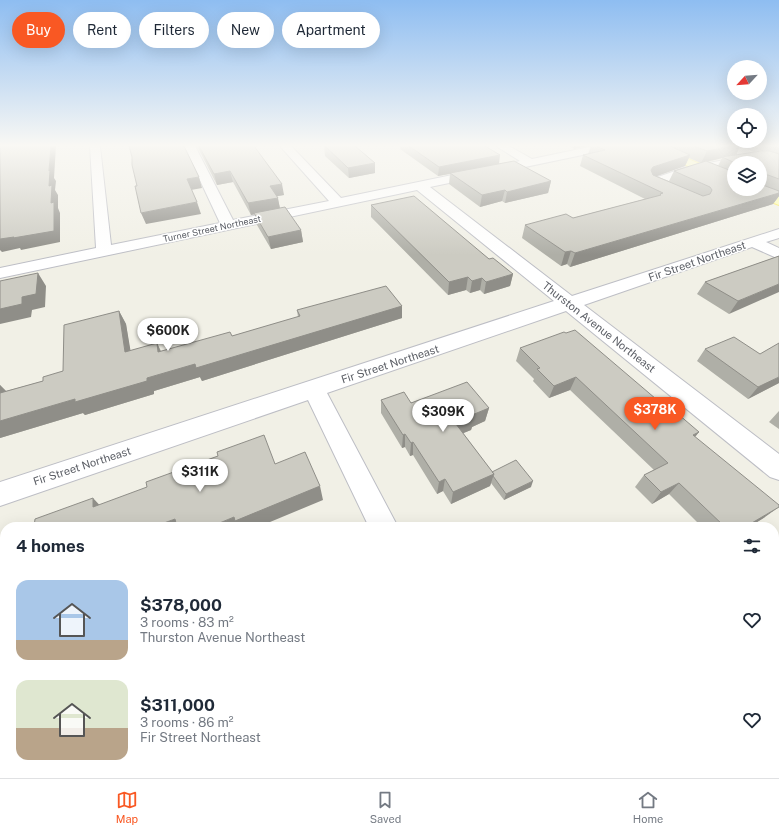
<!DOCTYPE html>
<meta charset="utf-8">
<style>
:root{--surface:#fff;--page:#f6f6f7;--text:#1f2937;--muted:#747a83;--line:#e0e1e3;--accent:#f95823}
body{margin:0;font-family:"Public Sans",sans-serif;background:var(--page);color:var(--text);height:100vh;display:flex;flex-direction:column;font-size:15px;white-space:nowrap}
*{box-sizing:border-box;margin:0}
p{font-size:13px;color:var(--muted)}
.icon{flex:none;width:22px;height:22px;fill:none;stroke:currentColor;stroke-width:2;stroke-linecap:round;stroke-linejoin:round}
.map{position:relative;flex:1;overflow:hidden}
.drawer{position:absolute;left:0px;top:522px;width:779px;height:256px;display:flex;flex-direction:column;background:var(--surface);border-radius:16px 16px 0 0;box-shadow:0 4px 16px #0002}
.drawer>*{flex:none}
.guide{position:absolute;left:12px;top:12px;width:400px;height:36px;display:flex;gap:8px}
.needle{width:26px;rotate:244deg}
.tools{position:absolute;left:727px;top:60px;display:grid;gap:8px}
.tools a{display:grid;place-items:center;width:40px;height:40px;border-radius:50%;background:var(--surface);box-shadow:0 4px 16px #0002;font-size:20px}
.price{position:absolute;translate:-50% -34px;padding:0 9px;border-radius:14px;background:#fff;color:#222;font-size:13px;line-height:26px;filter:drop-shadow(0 1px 2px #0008)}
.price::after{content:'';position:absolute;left:50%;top:24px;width:12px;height:9px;margin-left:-6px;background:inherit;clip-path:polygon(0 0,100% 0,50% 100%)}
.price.selected{background:var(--accent);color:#fff}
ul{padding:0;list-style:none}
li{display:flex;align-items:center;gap:12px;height:100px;padding:0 16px}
li span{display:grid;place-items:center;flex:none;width:112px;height:80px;border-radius:12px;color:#555}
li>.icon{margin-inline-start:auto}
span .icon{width:48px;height:48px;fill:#fffc;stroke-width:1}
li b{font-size:17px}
h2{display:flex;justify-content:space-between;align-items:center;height:48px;padding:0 16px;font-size:17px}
.pill{padding:0 14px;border-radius:18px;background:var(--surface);box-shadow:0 4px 16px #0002;font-size:14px;line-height:36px}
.pill.selected{background:var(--accent);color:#fff}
.tabs{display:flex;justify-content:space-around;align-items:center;height:56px;border-top:1px solid var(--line);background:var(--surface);font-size:11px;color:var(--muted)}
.tabs a{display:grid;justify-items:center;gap:2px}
.tabs .selected{color:var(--accent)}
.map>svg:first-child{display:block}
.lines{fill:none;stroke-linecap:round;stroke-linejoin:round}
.minor-casing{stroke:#bdbec5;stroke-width:2}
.major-casing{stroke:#feeb51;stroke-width:2}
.minor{fill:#fff;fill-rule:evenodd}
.major{fill:#ffffac;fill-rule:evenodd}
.wall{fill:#afafa7;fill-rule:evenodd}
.shaded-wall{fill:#8f8e88}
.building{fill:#cccbc2;stroke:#8f8e88}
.labels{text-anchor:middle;stroke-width:3;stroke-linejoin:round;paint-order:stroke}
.far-street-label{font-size:9px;fill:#5d6067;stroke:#fff}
.street-label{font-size:11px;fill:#5d6067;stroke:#fff}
</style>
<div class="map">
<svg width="779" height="778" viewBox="0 0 779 778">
<rect width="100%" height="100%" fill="#f1f0e6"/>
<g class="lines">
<defs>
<path id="minor" d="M90,146h10l11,99 109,-22 -36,-77h11l38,74 96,-19 -49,-55h11l50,52 179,-37 -24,-15h13l23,13 62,-13h22l-5,3 -181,38 142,109 207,-67v9l-13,4 13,6v11l-27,-12 -168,58 195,149v26l-9,-3 -204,-166 -239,82 71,134h-29l-61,-127 -308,106v-24l554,-181 -137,-111 -417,88v-10l96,-20z
M749,155l6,3 -2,2 -19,3v2l-43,9 -27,9 10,7 -1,3h-10l-16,-10 2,-3 35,-12z
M488,773h41l2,5h-41z"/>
<path id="major" d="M642,146h15l77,32v8z
M760,188l19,8v9l-33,-13 -1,-3z"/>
</defs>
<use href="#minor" class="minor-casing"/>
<use href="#major" class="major-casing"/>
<use href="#minor" class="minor"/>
<use href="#major" class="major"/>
</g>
<path class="wall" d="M197,146h57l30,49 -7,1 3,12 21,22 2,12 -32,7 -14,-24 -2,-11 -4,1 -18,-33 -16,3z
M324,146h31l20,17v10l-26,5 -24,-22z
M400,146h85l14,18 52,17 -3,12 -43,10 -3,-2 -22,6 -31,-23 1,-10 -12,2 -38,-27z
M569,146h17l-12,3z
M591,146h149l-4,9 18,-3 -14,-6h39v50l-6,8 -203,63 -3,-3 -6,2 -39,-28 3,-13 48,-7 72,-19 -65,-33 3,-11 5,-1zM689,158l12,5 -27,8 -5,10 -13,-5 29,-10zM722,158l-4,8 -11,-4 12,-3zM734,163h26v26h-26z
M371,205l118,54 24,15 -3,12 -26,8 -4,-4 -10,3 -4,-3 -18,5 -77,-78z
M779,256l-50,58 -32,-20 8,-12z
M402,306v12l-200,63 -2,-4 -46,14v3l-69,21 -2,-2 -83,25v-53l6,6 37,-10 20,-10 56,-60 7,13 4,27 27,-8 4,8 71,-15 66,-19 -1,-7z
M520,348l156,68 23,16 -4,5 70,80 -16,10h-47l-33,-33 -17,10 -17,-17 9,-12 10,-5 -84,-80 -21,8 -16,-17 1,-2 -18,-18z
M705,349l74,34 -31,16 -51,-38z
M381,400l108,8 -4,13 -13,6 -1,3 -8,3 29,39 39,15 -27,13 -13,-17 -1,3 -39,18 -8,-13 -6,3 -24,-39 -3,1 -5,-9 -3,1 -21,-35z
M779,411v18l-10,-7z
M779,556v30l-5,-4v-22z
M668,773h95l4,5h-105z"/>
<path class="shaded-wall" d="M51,146h5l-2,32 2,3 -1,9 3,5v13l2,5v29l-39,8 -1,-2 -18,4 -2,-2v-11l51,-36 -2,-17v-15z
M574,146h12l-12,3z
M731,146h9l-4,9 -14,2v1l-21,5 6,-12z
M500,155l-1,9 -61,12 1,-9z
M690,155l-5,11 -36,13 2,-9 2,-3z
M375,163v10l-26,5 -1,-10z
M230,171l3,11 -16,3 -3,-11z
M199,177l3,11 -11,2 -4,-11z
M551,181l-3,12 -43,10 2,-11z
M282,184l2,11 -12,2 -2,-11z
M505,190l-3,11 -22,6 2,-12z
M779,193v3l-6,8 -203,63 5,-14z
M278,198l2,11 -29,6 -3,-12z
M197,202l4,12 -55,10 -5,-11z
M301,230l2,12 -32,7 -3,-12z
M571,251l-4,13 -6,2 4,-14z
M38,273l8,13 -1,21 -13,3 -1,7 -31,7v-15l22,-12z
M513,274l-3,12 -26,8 2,-12z
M468,277l-2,13 -18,5 1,-13z
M482,278l-2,12 -10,3 2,-12z
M779,284v8l-50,22 9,-13z
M402,306v12l-200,63 -2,-4 -46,14v3l-69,21 -2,-2 -83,25v-17l195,-57z
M119,311l7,13 7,41 -8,-13z
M157,343l6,14 -5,-5z
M576,377l-6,13 -21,8 5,-12z
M779,377v6l-31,16 10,-12z
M0,385l11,11 -11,1z
M489,408l-4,13 -13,6 -1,3 -17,7 2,-13 16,-9z
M699,432l-10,12 4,-9z
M405,434v13l-3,1 1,-13z
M413,442v13l-3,1 1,-13z
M494,474l-4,12 -39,18 2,-12z
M445,479l-2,12 -6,3 2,-12z
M533,481l-2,6 -27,13 2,-6z
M679,483l-10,11 -17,10 9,-12z
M320,486l3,14 -65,27h-48l24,-10z
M93,498l13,14 -13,-5z
M779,507l-14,10 -16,10h-4z
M175,519l6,8h-28z
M5,592v7l-5,-3v-2z
M85,773h16l1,5h-17z"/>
<path class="building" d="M0,146h51l-2,25 1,-1 -1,16 3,-1 -1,18 3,-1v29l-41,7 1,-1 -14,2z
M129,146h55l15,31 -12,2 10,23 -56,11 -6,-27h2l-5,-21v-8z
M199,146h55l28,38 -12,2 8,12 -30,5 -18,-32 -16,3z
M325,146h30l20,17 -27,5z
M409,146h76l15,9 -61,12z
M596,146h74l20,9 -37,12 -2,3 2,5 50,21 7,-2 2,-4 -2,-3 -36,-16 32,-10 28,11v17h26v-5l19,7v2l-204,60 -4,-2 -6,1 -40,-27 41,-11 7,4 88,-23 -1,-1 3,-1 -80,-38 22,-5z
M694,146h37l-24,5z
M761,151h9l9,3v25l-11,-4h-8v-12h-25l-13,-6z
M514,161l37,20 -44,11 -2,-2 -23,5 -32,-22z
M414,196l75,63 4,-1 20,16 -27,8 -4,-4 -10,3 -4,-4 -19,5 -78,-77z
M285,207l16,23 -33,7 -14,-24z
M779,256v28l-41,17 -33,-19z
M38,273l-2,21 -14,3v7l-22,5v-28z
M386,286l16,20 -206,62 -1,-4 -48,14v3l-72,21v-3l-75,22v-28l43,-12v-4l20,-6 1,-46 55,-14 6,41 32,-9 1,9 72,-20 2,4 68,-20 -3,-6z
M575,330l101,86 2,-2 21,18 -6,3 86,70v2l-34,20h-20l-46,-44 -18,9 -17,-17 24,-12 -92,-86 -22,9 -17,-17 3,-1 -20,-20 44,-16 2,1z
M734,337l26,17 19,-11v34l-21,10 -53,-38z
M467,382l22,26 -17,7 2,2 -18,7 38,50 -41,18 -8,-13 -6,3 -26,-40 -2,1 -6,-9 -2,1 -22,-35 23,-8 7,11z
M264,435l11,29 30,-12 15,34 -85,35 -1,-4 -24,10h-33l-2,-8 -22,8h-119l1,-8 58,-21v9l54,-20 -1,-5 72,-26 -1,-4z
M516,460l17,21 -27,13 -13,-18 1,-2 -2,-2z
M5,554v38l-5,2v-19l2,-20z
M5,773h80v5h-80z
M319,773h89l2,5h-89z
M682,773h81l4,5h-91z"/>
<linearGradient id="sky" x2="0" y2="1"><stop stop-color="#8ebdf1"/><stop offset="0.57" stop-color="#f9f8f4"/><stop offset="1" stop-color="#f9f8f4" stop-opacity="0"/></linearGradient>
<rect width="779" height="255" fill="url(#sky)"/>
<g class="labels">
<g class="far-street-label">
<text transform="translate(212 229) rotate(-12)" y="3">Turner Street Northeast</text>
</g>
<g class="street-label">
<text transform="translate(697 261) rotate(-19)" y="4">Fir Street Northeast</text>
<text transform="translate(599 327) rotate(38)" y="4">Thurston Avenue Northeast</text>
<text transform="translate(390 364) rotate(-18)" y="4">Fir Street Northeast</text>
<text transform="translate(82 466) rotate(-18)" y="4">Fir Street Northeast</text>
</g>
</g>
</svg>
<div class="tools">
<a><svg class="needle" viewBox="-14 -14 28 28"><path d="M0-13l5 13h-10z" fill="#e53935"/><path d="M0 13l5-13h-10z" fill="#747a83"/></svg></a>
<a><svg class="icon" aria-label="locate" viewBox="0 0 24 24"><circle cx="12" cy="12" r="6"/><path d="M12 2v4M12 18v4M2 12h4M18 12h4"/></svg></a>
<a><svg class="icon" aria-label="layers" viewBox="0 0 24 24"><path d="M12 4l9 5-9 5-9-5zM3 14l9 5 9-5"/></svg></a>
</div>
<b class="price" style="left:168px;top:352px">$600K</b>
<b class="price selected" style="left:655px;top:431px">$378K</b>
<b class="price" style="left:443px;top:433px">$309K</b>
<b class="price" style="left:200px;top:493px">$311K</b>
<div class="guide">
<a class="pill selected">Buy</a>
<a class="pill">Rent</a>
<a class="pill">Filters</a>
<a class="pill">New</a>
<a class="pill">Apartment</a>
</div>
<section class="drawer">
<h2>4 homes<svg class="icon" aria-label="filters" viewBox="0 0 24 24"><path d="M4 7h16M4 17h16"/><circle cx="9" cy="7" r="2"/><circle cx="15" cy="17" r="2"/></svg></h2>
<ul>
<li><span style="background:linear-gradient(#a9c7e8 75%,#b9a48a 0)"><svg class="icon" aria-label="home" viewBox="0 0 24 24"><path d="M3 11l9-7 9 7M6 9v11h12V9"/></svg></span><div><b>$378,000</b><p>3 rooms · 83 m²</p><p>Thurston Avenue Northeast</p></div><svg class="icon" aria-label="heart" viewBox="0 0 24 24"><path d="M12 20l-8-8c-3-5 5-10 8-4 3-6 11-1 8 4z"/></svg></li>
<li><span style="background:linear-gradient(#dfe7d0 60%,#b9a48a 0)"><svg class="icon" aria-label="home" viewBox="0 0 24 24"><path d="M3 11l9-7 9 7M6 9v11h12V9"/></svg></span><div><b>$311,000</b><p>3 rooms · 86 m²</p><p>Fir Street Northeast</p></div><svg class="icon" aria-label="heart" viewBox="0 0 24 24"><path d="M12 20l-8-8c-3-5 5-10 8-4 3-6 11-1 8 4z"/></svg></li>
</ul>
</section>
</div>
<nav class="tabs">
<a class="selected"><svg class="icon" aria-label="map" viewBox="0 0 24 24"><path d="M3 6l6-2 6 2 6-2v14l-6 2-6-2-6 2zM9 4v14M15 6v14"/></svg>Map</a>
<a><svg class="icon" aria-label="saved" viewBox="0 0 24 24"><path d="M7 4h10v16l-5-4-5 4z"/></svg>Saved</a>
<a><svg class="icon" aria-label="home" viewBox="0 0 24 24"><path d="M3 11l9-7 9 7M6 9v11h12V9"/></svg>Home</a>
</nav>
